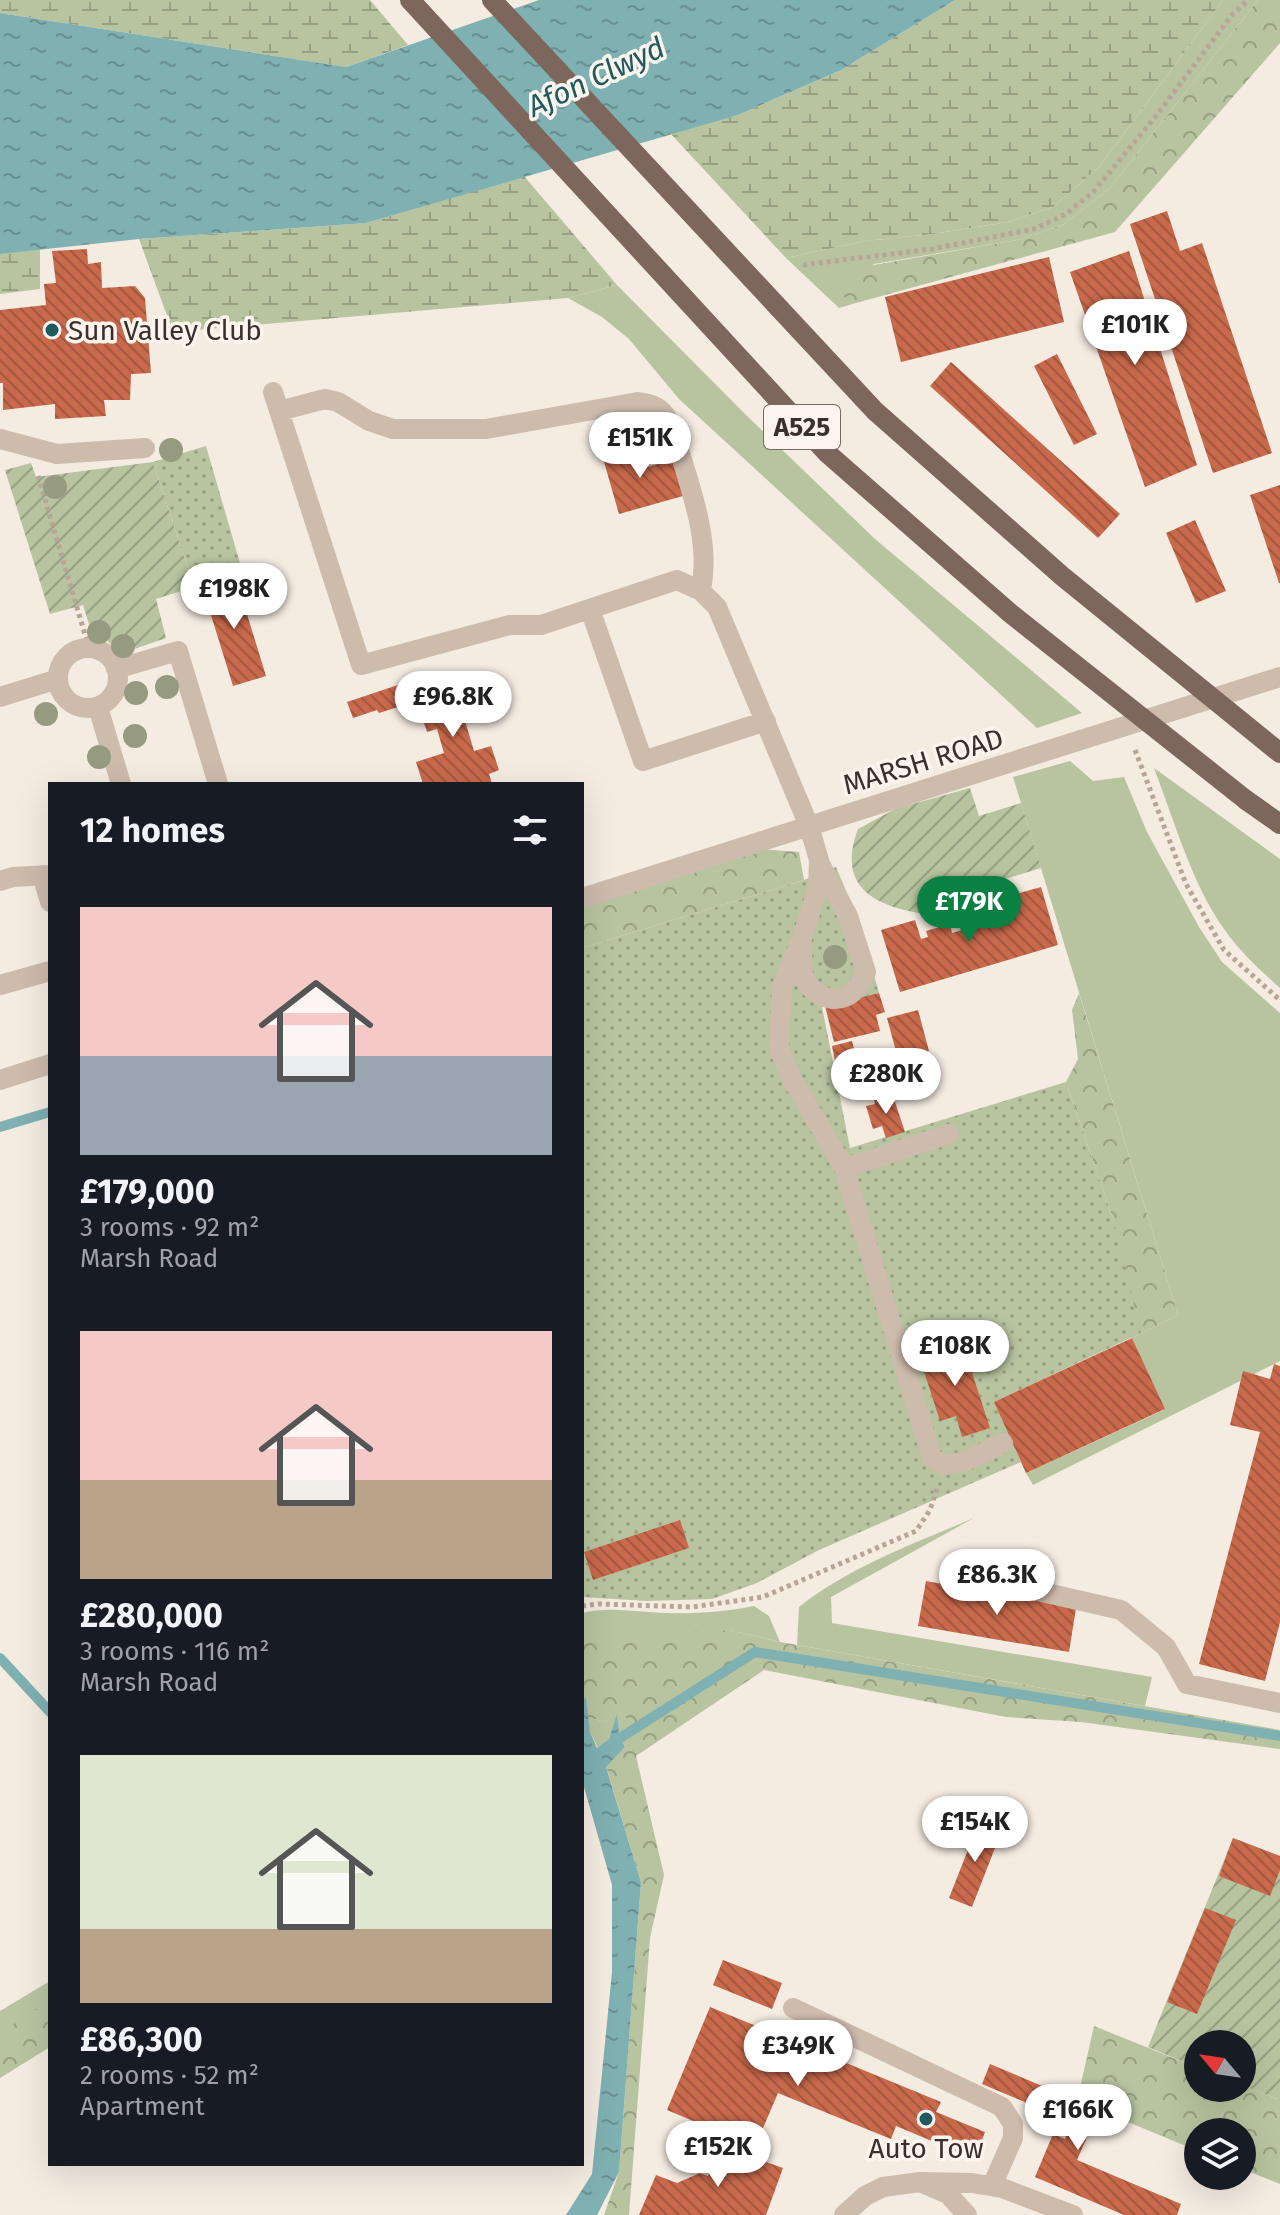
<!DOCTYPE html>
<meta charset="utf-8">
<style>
:root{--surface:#171b24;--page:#20242c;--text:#f1f3f6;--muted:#9ea1a6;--accent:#0b8043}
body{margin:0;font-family:"Fira Sans",sans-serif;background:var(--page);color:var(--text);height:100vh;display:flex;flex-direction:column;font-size:30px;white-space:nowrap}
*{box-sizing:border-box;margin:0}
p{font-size:26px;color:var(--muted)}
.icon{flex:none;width:44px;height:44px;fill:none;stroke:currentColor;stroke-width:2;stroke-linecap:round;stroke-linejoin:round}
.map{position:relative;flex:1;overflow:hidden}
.side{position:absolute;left:48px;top:782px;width:536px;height:1384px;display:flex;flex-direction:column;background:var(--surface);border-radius:0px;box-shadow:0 8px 32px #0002}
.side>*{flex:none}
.needle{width:52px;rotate:299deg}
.controls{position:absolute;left:1184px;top:2030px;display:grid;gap:16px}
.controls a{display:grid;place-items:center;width:72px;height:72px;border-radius:50%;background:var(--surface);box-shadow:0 8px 32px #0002;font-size:40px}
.price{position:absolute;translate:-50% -68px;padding:0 18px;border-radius:28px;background:#fff;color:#222;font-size:26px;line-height:52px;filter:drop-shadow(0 2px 4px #0008)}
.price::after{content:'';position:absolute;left:50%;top:48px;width:24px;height:18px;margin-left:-12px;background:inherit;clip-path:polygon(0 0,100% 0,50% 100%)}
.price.selected{background:var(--accent);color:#fff}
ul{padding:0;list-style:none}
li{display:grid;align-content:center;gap:16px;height:424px;padding:0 32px}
li span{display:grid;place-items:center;height:248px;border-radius:0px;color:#555}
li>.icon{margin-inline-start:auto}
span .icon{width:144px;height:144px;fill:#fffc;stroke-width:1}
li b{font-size:34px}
h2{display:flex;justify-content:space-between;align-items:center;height:96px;padding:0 32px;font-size:34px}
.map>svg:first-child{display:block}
.grass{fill:#b8c4a0}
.forest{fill:url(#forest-crowns)}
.wetland{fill:url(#wetland-marsh)}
.park{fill:url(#park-dots)}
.garden{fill:url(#garden-furrows)}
.water{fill:url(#water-ripples)}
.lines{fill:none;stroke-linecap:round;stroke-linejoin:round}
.stream{stroke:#7fb0b2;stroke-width:10}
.building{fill:url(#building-back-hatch)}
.path{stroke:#b9a596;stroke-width:5;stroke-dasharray:4 4;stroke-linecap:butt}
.minor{stroke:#cdbbac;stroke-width:20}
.major{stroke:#7d675c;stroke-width:20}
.major-bridge{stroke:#7d675c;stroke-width:20}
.tree{fill:#969b7f}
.poi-dot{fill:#1f5a5e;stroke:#fbf5ee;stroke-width:3}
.labels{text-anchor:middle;stroke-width:7;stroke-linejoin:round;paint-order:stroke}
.shield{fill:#fbf5ee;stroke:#756b66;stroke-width:2}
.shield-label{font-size:26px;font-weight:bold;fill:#3b302b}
.poi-label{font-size:28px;fill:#3b302b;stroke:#fbf5ee;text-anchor:start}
.street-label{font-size:28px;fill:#3b302b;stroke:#fbf5ee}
.water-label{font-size:30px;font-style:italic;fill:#1f5a5e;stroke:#fbf5ee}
</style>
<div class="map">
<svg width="1280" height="2215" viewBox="0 0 1280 2215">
<defs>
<pattern id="forest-crowns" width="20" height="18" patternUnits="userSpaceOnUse" patternTransform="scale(2)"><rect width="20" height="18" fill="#b8c4a0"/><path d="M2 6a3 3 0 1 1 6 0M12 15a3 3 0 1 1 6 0" fill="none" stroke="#97a083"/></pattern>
<pattern id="wetland-marsh" width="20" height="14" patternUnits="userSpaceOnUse" patternTransform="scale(2)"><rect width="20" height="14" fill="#b8c4a0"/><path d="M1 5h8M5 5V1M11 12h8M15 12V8" fill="none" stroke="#97a083"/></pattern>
<pattern id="park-dots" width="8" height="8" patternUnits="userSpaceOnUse" patternTransform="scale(2)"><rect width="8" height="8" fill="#b8c4a0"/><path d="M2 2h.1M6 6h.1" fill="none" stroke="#97a083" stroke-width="1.8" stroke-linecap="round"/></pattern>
<pattern id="garden-furrows" width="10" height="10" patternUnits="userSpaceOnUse" patternTransform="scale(2)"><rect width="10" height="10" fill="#b8c4a0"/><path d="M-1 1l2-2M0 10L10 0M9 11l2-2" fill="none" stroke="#97a083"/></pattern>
<pattern id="water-ripples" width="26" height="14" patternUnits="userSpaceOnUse" patternTransform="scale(2)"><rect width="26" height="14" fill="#7fb0b2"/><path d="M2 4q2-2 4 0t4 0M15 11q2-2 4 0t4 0" fill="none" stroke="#699091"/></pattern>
<pattern id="building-back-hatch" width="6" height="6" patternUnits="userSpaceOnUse" patternTransform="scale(2)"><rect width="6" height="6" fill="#c8694b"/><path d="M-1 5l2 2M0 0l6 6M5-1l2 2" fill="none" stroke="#a4573f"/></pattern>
</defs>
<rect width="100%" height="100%" fill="#f4ebe1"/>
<path class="grass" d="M1223,0h35l-148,188 -46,36 -42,15 -148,25 -32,31 14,8 -17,5 -53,-50 79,-17 68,-7 75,-12 45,-15 46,-40z
M617,285l129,130 129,124 207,174 -45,15 -358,-329 -50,-60 -27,-22 -34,-19z
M1070,761l23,20 31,-4 23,55 52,95 23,35 58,51v348l-247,124 -7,-12 138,-63 -32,-72 46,-23 -165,-538z
M1154,768l126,91v129c-20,-18 -40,-36 -56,-59 -32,-45 -50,-109 -70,-161z
M974,1518l-143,79 1,26 320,54 -7,29 -348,-61 2,-38c52,-41 114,-63 175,-89z
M754,1606l15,10 11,26 -51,-12 -147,14v-31c26,-7 55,-1 83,0 30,1 59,-1 89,-7z
M620,1707l12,20 -7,20 -5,-9 -3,-22 -8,23 -11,9 -8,-16 -3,-15 18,5z
M50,1981v53l-50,27v-50z"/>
<path class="forest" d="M1258,0h22v43l-165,189 -259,71 -14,-7 -3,-15 12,-12 171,-30 42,-15 46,-36z
M759,849l40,3 5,28 -222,68v-43z
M1079,993l99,322 -46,23 -19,-119 -47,-137 12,-23 -6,-49z
M729,1630l51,12 500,88v19l-199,-27 -75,-5 -242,-47 -128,86 28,119 -14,63 -21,277h-25l15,-43 22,-290 -35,-116 19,-19 7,-20 -12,-19 -15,14 -18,-5 -1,-18 -4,1v-56l42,-9z
M50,2000v47l-50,31v-45z
M1094,2026l104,42v20h44v-3l38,15v84l-38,-15v-37h-44v19l-121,-50z"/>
<path class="wetland" d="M0,0h370l38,45 -62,22 -346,-54z
M955,0h268l-124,167 -46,40 -45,15 -75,12 -68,7 -79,17 -116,-125 68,-18 103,-45z
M524,176l93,109 -49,13 -395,34 -34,-93 227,-16z
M40,248v41l-40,5v-40z"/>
<path class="park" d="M206,446l36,124 -48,17 -41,-125z
M836,867l24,57 19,69 -57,14 28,141 216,-66 47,137 28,114 -147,69 27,60 -202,88 -62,33 -45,16 -66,2 -64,-4v-649l222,-68z"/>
<path class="garden" d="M153,462l41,125 -38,12 10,39 -46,16 -13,-14 -15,-6 -9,-29 -33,9 -45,-144 26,-7 5,14z
M970,788l9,28 42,-13 20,65 -52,16 10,35 -8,2c-55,-7 -167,-2 -133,-92l37,-20z
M1233,1838l47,18v244l-38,-15v-41h-44v24l-50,-21z"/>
<path class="water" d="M539,0h416l-114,70 -103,45 -372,108 -227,16 -139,15v-241l346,54z
M586,1698l4,34 7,16 12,-9 8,-25 3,24 5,9 -19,20 35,115 -22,290 -22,43h-31l26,-41 20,-202v-87l-28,-98 -2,-87z"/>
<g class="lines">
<path class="stream" d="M0,1127l50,-15
M0,1658l50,54
M620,1738l135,-86 525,84"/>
</g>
<path class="building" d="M1167,211l13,40 22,-8 70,210 -59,20 -83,-249z
M87,249l1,15 13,-2 1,26 33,-2 10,12 6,75 -20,1 -1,26h-26l2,16 -51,3v-15l-52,6v-27h-3v-73l46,-5 -2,-21 12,-1 -4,-32z
M1129,251l68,214 -52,22 -75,-215z
M1049,257l15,65 -163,40 -16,-65z
M1057,354l40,80 -23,11 -40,-79z
M951,362l169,152 -22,24 -168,-152z
M640,444l7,23 26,-7 10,36 -64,18 -17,-59z
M1280,485v98h-1l-29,-88z
M1195,520l31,71 -30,12 -30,-70z
M235,575l31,101 -33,10 -31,-100z
M468,678l6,21 -14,5 14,47 17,-5 8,24 -10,4 3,10h-69l-7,-22 28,-9 -7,-24 -10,3 -12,-37z
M404,683l7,20 -32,10 -2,-3 -24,8 -6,-16z
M1041,887l17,58 -158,47 -19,-62 34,-10 6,19 7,-2 -2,-6 24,-7 2,9 65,-20 -5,-18z
M879,993l6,19 -9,3 4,16 -46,11 -9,-36z
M918,1010l11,41 -5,2 6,21 -26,7 -17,-63z
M852,1041l4,15 -21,5 -3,-15z
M892,1093l13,39 -19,6 -4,-12 -9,3 -7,-23 9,-2 -1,-5z
M1132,1338l33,71 -139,64 -32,-71z
M962,1342l28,86 -28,9 -6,-21 -16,5 -21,-65z
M1274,1364l6,2v256l-15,59 -66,-17 61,-232 -30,-7 13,-54 27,8z
M680,1520l9,28 -96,32 -9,-28z
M926,1581l150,27 -7,44 -151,-26z
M979,1822l23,8 -30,77 -23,-9z
M1233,1838l47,18v14l-10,26 -51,-20z
M1205,1908l31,12 -39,94 -30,-12z
M723,1960l59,23 -10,26 -59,-24z
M710,2007l231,95 -5,10 49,20 -10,27 -79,-33 -5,13 -113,-46 -23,54 -88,-37z
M990,2064l109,46 -22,50 104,44 -4,11h-53l-89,-38 18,-43 12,5 7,-17 -90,-38z
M719,2145l64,23 -17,47h-127l17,-40 21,8 23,-10 8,3z"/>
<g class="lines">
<path class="path" d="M803,265l129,-16 102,-20 32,-15 28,-23 62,-75 76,-101 16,-15
M38,476l51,172
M1135,750l51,134 38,66 56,50
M582,1606l17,-2 93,3 71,-10 153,-66 14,-21 7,-21"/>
<path class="minor" d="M273,392l88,273 149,-40h31l136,-45 24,11 16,16 92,219 10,34 -1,28 -16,50 -20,48 -3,63 14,32 51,87 88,290 13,7 21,-4 37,-18
M279,411l46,-12 13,3 31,19 24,8h93l152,-27c11,2 20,3 27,13 9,11 11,27 16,41 13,43 29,89 20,135
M0,439l57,15 88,-6
M590,609l53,152 123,-40
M58 678a30 30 0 1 1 60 0a30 30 0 1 1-60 0Z
M116,669l62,-18 40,133
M0,697l58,-18
M98,707l23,77
M42,875l8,27
M0,881l13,-4 37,-2
M582,898l698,-221
M802,947c1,8 -1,19 1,27 4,16 25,30 42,23 10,-4 17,-15 21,-25l-18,-56 -28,-52
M0,985l50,-14
M0,1080l50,-16
M844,1168l105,-34
M959,1573l162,37 45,37 21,37 93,19
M793,2008l209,99 11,17v14l-21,48
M920,2182l52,1 30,5 71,27
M844,2215l21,-19 18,-9 37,-5 28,12 19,21"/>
<path class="major" d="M1246,800l34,24"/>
<path class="major-bridge" d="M410,0l417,453 183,160 236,187
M492,0l383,411 187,165 218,177"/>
</g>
<g class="tree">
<circle cx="171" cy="450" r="12"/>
<circle cx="55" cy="487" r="12"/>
<circle cx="99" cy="632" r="12"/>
<circle cx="123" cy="646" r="12"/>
<circle cx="167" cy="687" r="12"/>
<circle cx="136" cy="693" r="12"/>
<circle cx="46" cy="714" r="12"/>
<circle cx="135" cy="736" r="12"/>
<circle cx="99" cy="757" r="12"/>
<circle cx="835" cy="957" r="12"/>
</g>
<g class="poi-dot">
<circle cx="52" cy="330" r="8"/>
<circle cx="926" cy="2119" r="8"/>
</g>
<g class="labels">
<rect class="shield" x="764" y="405" width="76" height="44" rx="6"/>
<g class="shield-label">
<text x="802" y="436">A525</text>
</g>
<g class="poi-label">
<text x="68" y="340">Sun Valley Club</text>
<text x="926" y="2158" text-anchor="middle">Auto Tow</text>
</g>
<g class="street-label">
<text transform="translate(923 761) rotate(-17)" y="10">MARSH ROAD</text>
</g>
<g class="water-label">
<text transform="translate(596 77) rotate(-25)" y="10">Afon Clwyd</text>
</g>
</g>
</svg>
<div class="controls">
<a><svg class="needle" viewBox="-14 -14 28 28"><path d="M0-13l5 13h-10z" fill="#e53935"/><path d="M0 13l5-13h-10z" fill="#9ea1a6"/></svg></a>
<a><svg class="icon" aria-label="layers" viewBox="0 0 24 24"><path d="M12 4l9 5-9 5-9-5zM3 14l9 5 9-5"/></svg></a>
</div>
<b class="price" style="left:1135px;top:367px">£101K</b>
<b class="price" style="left:640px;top:480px">£151K</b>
<b class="price" style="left:234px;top:631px">£198K</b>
<b class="price" style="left:453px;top:739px">£96.8K</b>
<b class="price selected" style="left:969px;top:944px">£179K</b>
<b class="price" style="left:886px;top:1116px">£280K</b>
<b class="price" style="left:955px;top:1388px">£108K</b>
<b class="price" style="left:997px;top:1617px">£86.3K</b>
<b class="price" style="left:975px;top:1864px">£154K</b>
<b class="price" style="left:798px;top:2088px">£349K</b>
<b class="price" style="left:1078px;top:2152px">£166K</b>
<b class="price" style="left:718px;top:2189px">£152K</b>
<section class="side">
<h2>12 homes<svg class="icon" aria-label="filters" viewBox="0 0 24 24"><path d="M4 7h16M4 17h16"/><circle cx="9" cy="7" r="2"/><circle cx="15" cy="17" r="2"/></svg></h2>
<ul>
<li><span style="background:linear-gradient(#f6c9c9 60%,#9aa5b1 0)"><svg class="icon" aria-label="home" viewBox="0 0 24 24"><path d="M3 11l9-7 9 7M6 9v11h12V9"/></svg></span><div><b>£179,000</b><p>3 rooms · 92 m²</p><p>Marsh Road</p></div></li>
<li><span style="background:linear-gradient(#f6c9c9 60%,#b9a48a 0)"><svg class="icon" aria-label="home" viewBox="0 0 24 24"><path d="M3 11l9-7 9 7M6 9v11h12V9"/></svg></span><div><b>£280,000</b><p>3 rooms · 116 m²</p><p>Marsh Road</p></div></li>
<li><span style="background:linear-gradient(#dfe7d0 70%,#b9a48a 0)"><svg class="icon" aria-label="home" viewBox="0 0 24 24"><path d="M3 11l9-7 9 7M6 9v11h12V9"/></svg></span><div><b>£86,300</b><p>2 rooms · 52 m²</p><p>Apartment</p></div></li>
</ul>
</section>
</div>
